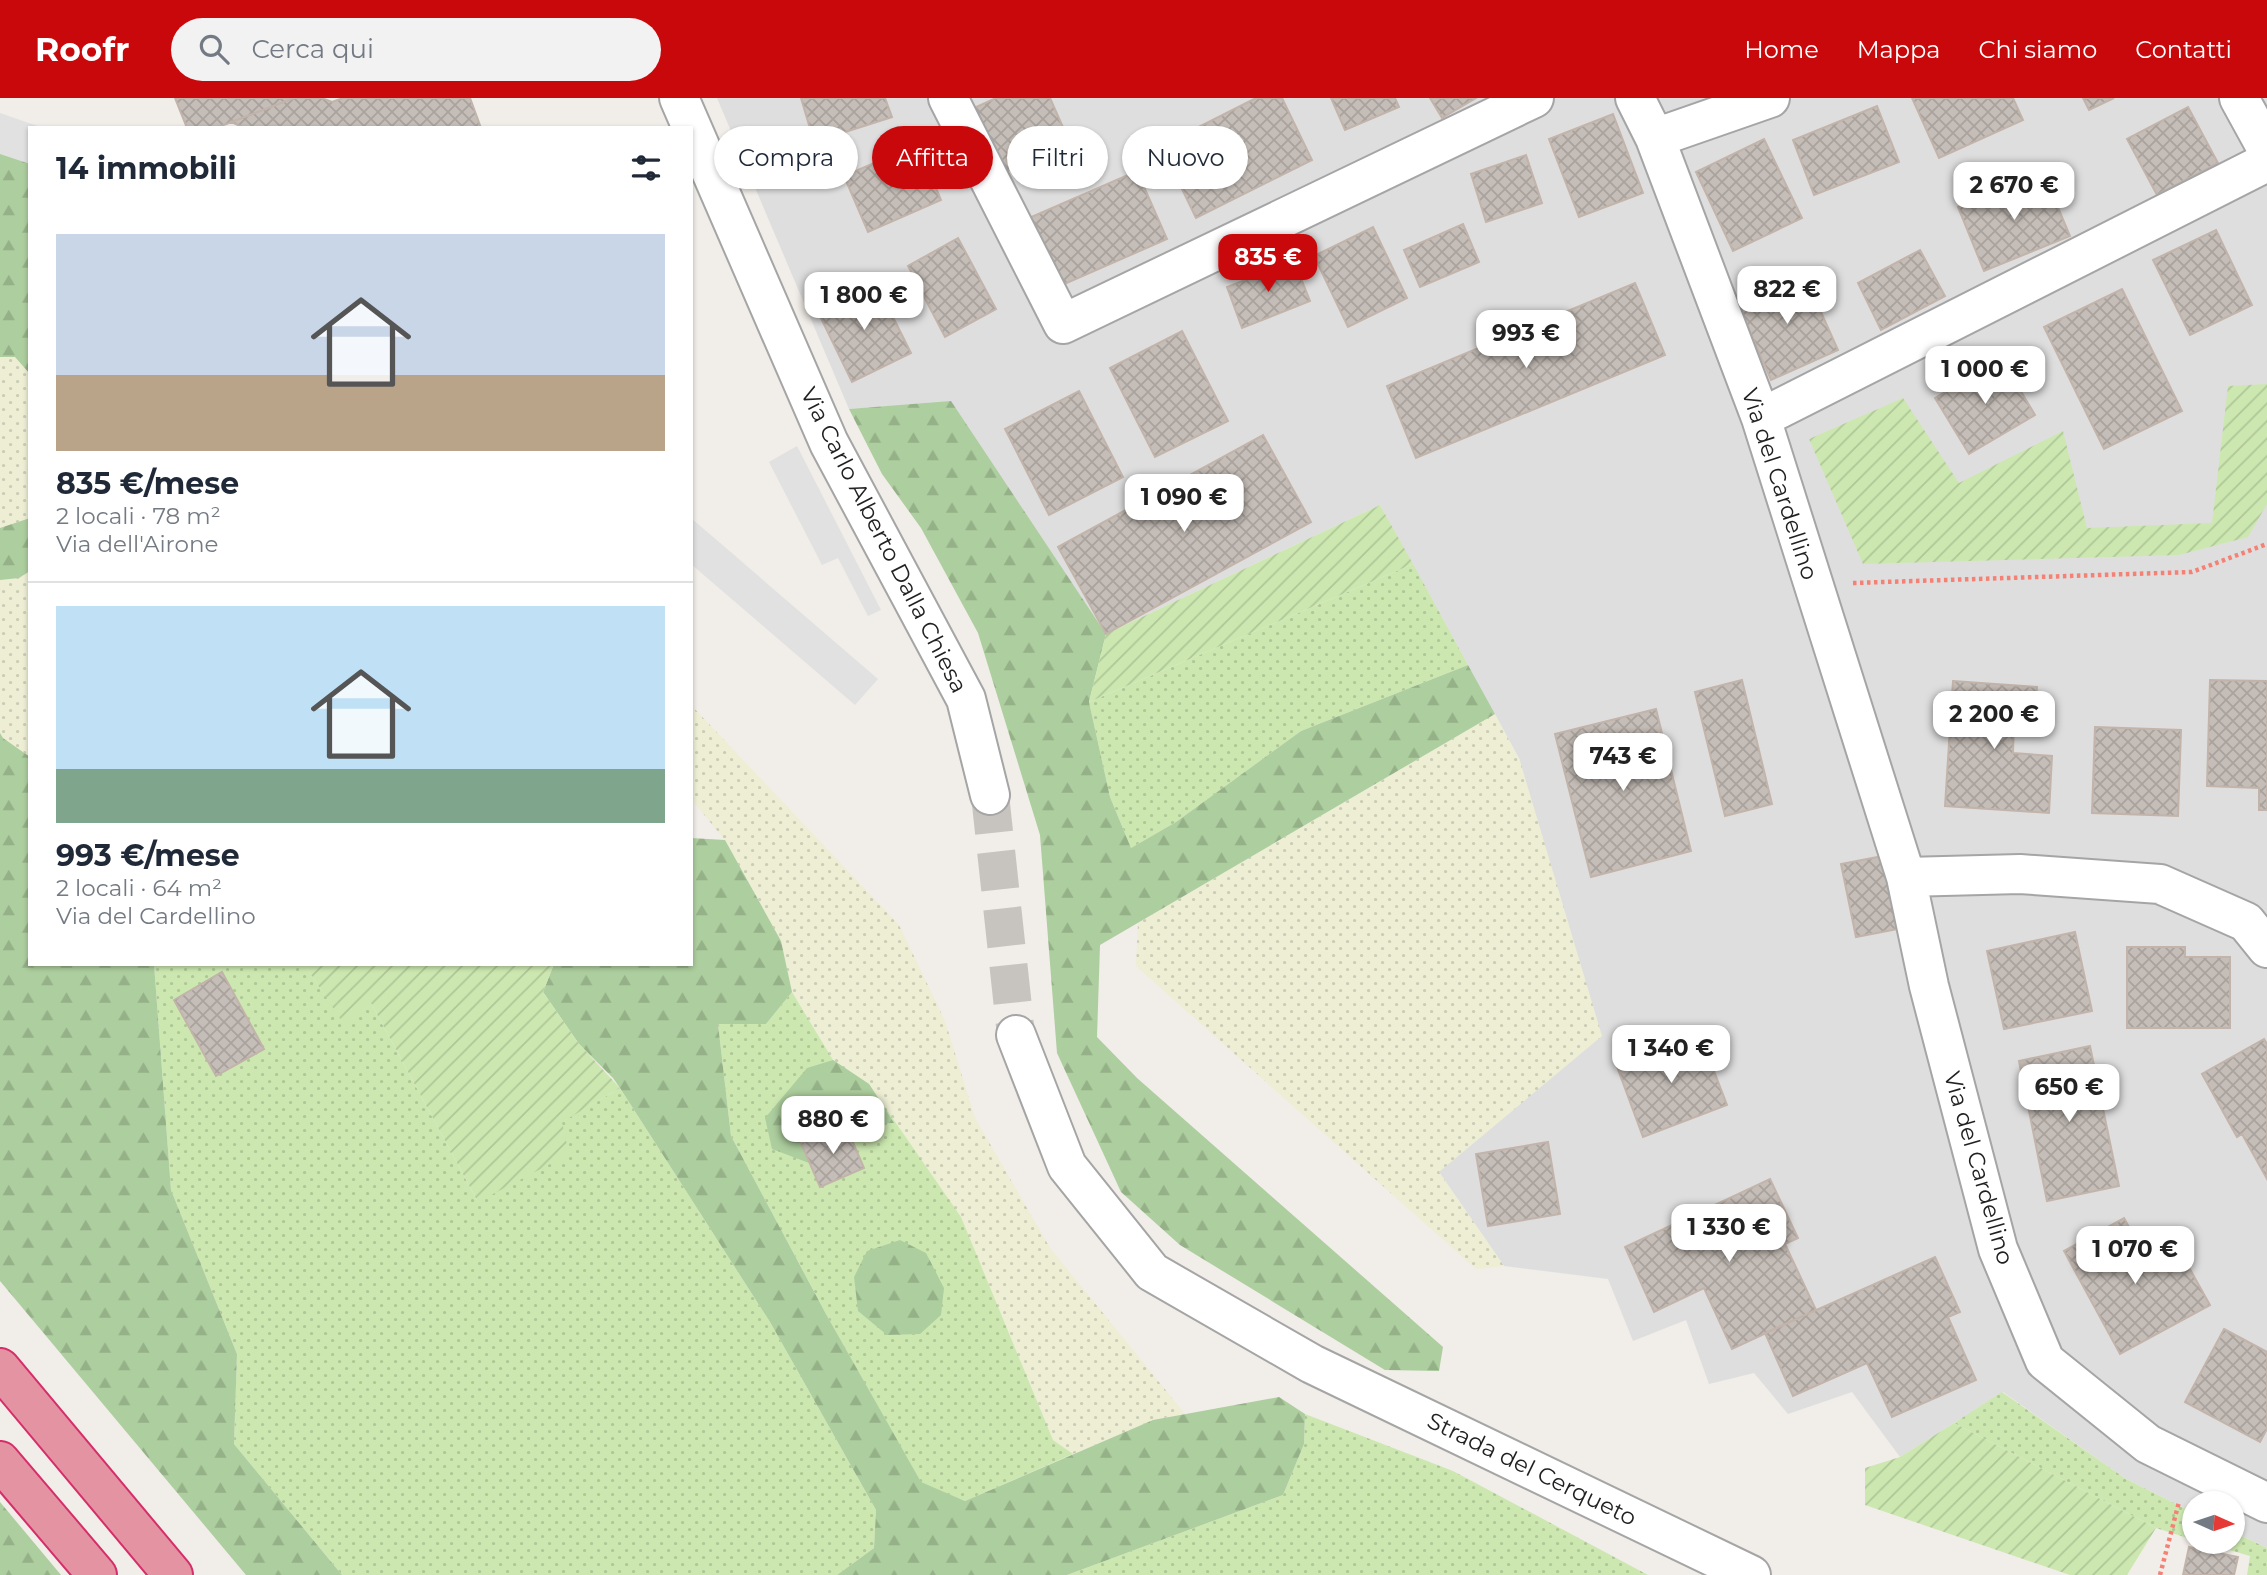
<!DOCTYPE html>
<html lang="it">
<meta charset="utf-8">
<style>
:root{--surface:#fff;--page:#f2f2f3;--text:#1f2937;--muted:#747a83;--line:#e0e1e3;--accent:#c9080b}
body{margin:0;font-family:Montserrat,sans-serif;background:var(--page);color:var(--text);height:100vh;display:flex;flex-direction:column;font-size:26px;white-space:nowrap}
*{box-sizing:border-box;margin:0}
p{font-size:23px;color:var(--muted)}
.icon{flex:none;width:38px;height:38px;fill:none;stroke:currentColor;stroke-width:2;stroke-linecap:round;stroke-linejoin:round}
.map{position:relative;flex:1;overflow:hidden}
.side{position:absolute;left:28px;top:28px;width:665px;height:840px;display:flex;flex-direction:column;background:var(--surface);border-radius:0px;box-shadow:0 2px 5px #0004}
.side>*{flex:none}
.guide{position:absolute;left:714px;top:28px;width:665px;height:63px;display:flex;gap:14px}
.needle{width:46px;rotate:93deg}
.controls{position:absolute;left:2182px;top:1393px;display:grid;gap:14px}
.controls a{display:grid;place-items:center;width:63px;height:63px;border-radius:50%;background:var(--surface);box-shadow:0 2px 5px #0004;font-size:35px}
.price{position:absolute;translate:-50% -60px;padding:0 16px;border-radius:14px;background:#fff;color:#222;font-size:23px;line-height:46px;filter:drop-shadow(0 2px 4px #0008)}
.price::after{content:'';position:absolute;left:50%;top:42px;width:21px;height:16px;margin-left:-10px;background:inherit;clip-path:polygon(0 0,100% 0,50% 100%)}
.price.selected{background:var(--accent);color:#fff}
ul{padding:0;list-style:none}
li{display:grid;align-content:center;gap:14px;height:371px;padding:0 28px}
li+li{border-top:2px solid var(--line)}
li span{display:grid;place-items:center;height:217px;border-radius:0px;color:#555}
li>.icon{margin-inline-start:auto}
span .icon{width:126px;height:126px;fill:#fffc;stroke-width:1}
li b{font-size:30px}
h2{display:flex;justify-content:space-between;align-items:center;height:84px;padding:0 28px;font-size:30px}
.pill{padding:0 24px;border-radius:32px;background:var(--surface);box-shadow:0 2px 5px #0004;font-size:24px;line-height:63px}
.pill.selected{background:var(--accent);color:#fff}
header{display:flex;align-items:center;gap:42px;box-sizing:border-box;height:98px;padding:0 35px;background:var(--accent);color:#fff}
header strong{font-size:33px}
nav{display:flex;gap:38px;margin-inline-start:auto;font-size:24px}
.search{width:490px;height:63px;background:var(--page);display:flex;align-items:center;gap:18px;box-sizing:border-box;padding:0 24px;border-radius:38px;color:var(--muted);font-size:26px}
.map>svg:first-child{display:block}
.residential{fill:#dfdede}
.farmland{fill:url(#farmland-dots)}
.grass{fill:url(#grass-dots)}
.forest{fill:url(#forest-firs)}
.garden{fill:url(#garden-furrows)}
.parking{fill:#e1e1e1}
.building{fill:url(#building-cross-hatch);stroke:#c2b4aa;stroke-width:2}
.lines{fill:none;stroke-linecap:round;stroke-linejoin:round}
.minor-tunnel{stroke:#c7c4c0;stroke-width:38;stroke-dasharray:38 19;stroke-linecap:butt}
.minor-casing{stroke:#a5a5a5;stroke-width:42}
.highway-casing{stroke:#d52e6a;stroke-width:42}
.path{stroke:#f58074;stroke-width:4.5;stroke-dasharray:3.5 3.5;stroke-linecap:butt}
.minor{stroke:#fff;stroke-width:38}
.highway{stroke:#e493a3;stroke-width:38}
.labels{text-anchor:middle;stroke-width:7;stroke-linejoin:round;paint-order:stroke}
.street-label{font-size:23px;fill:#212121;stroke:#fff}
</style>
<header>
<strong>Roofr</strong>
<div class="search"><svg class="icon" aria-label="search" viewBox="0 0 24 24"><circle cx="10" cy="10" r="6"/><path d="M15 15l6 6"/></svg>Cerca qui</div>
<nav><a>Home</a><a>Mappa</a><a>Chi siamo</a><a>Contatti</a></nav>
</header>
<div class="map">
<svg width="2267" height="1477" viewBox="0 0 2267 1477">
<defs>
<pattern id="farmland-dots" width="8" height="8" patternUnits="userSpaceOnUse" patternTransform="scale(1.75)"><rect width="8" height="8" fill="#edeed4"/><path d="M2 2h.1M6 6h.1" fill="none" stroke="#cbccb6" stroke-width="1.8" stroke-linecap="round"/></pattern>
<pattern id="grass-dots" width="8" height="8" patternUnits="userSpaceOnUse" patternTransform="scale(1.75)"><rect width="8" height="8" fill="#cce8b0"/><path d="M2 2h.1M6 6h.1" fill="none" stroke="#afc797" stroke-width="1.8" stroke-linecap="round"/></pattern>
<pattern id="forest-firs" width="22" height="20" patternUnits="userSpaceOnUse" patternTransform="scale(1.75)"><rect width="22" height="20" fill="#adce9e"/><path d="M5 1l3.5 6h-7zM16 11l3.5 6h-7z" fill="#95b188"/></pattern>
<pattern id="garden-furrows" width="10" height="10" patternUnits="userSpaceOnUse" patternTransform="scale(1.75)"><rect width="10" height="10" fill="#cce8b0"/><path d="M-1 1l2-2M0 10L10 0M9 11l2-2" fill="none" stroke="#afc797"/></pattern>
<pattern id="building-cross-hatch" width="8" height="8" patternUnits="userSpaceOnUse" patternTransform="scale(1.75)"><rect width="8" height="8" fill="#c5bdb7"/><path d="M0 0l8 8M0 8l8-8" fill="none" stroke="#a9a29d"/></pattern>
</defs>
<rect width="100%" height="100%" fill="#f1ede8"/>
<path class="residential" d="M717,0h1550v1450l-34,-16v-29h-39v10l-68,-34 -123,-87 -103,65 -48,-65 -64,22 -34,-41 -45,11 -23,-64 -53,21 -25,-62 -104,-13 -65,-94 81,-412 -140,-255 -274,129 -155,-232 -102,7z"/>
<path class="farmland" d="M0,259h15l15,17v144l-30,10z
M30,473v186l-27,-19 -3,-5v-153l19,-2z
M691,607l208,220 46,96 30,97 75,130 135,166 -32,6 -80,34 -20,-14 -92,-223 -92,-133 -36,-24 -41,-68 -11,-51 -56,-101 -34,-41z
M1495,616l25,47 82,275 -163,136 65,94 -28,3 -340,-303 2,-43z"/>
<path class="grass" d="M1413,466l55,101 -167,66 -125,91 -45,26 -21,-51 -21,-95z
M154,866h150l41,61 26,-22 107,199 83,-80 59,-34 150,234 106,188 -2,38 -37,27h-495l-108,-131 3,-90 -66,-164z
M792,894l41,68 36,24 92,133 92,223 20,14 -108,47 -44,-18 -95,-169 -95,-178 -13,-112h48z
M2002,1294l124,87 68,34v27l-38,-12 -202,-105z
M1305,1316l148,57 195,104h-581l216,-80 21,-51z
M2233,1434l34,16v27h-20l3,-19 -48,-14h31z"/>
<path class="forest" d="M0,34l30,13v229l-15,-17h-15z
M951,303l155,233 -17,68 21,95 21,51 45,-26 125,-91 167,-66 27,49 -395,231 -3,92 40,41 306,269 -4,24 -54,-1 -205,-125 -59,-53 -64,-139 -17,-218 -62,-202 -57,-105 -39,-54 -33,-65z
M30,420v53l-11,7 -19,2v-52z
M0,635l3,5 27,19v207h124l17,226 66,164 -3,90 108,131h-96l-246,-294z
M691,740l34,2 56,101 11,51 -26,32h-48l13,112 95,178 95,168 44,19 188,-81 126,-23 26,17 -1,30 -21,51 -216,80h-230l37,-27 2,-38 -106,-188 -150,-234 -7,-10 -34,-34 -36,-52 11,-28h137z
M833,962l36,24 25,39 -49,1 -44,18 8,21 -37,-14 -7,-31 42,-50z
M900,1142l26,13 18,35 -3,27 -21,19 -33,1 -29,-24 -4,-34 13,-26z
M0,1404l61,73h-61z"/>
<path class="garden" d="M2267,286v120l-19,33 -69,18 -316,9 -54,-125 94,-41 56,85 104,-52 24,97 125,-5 16,-137z
M1380,407l33,59 -324,138 17,-68z
M304,866h250l-11,28 36,52 41,44 -58,34 7,32 -91,48 -107,-199 -26,23z
M1954,1325l202,105 -29,47h-57l-205,-70v-37l35,-11z"/>
<path class="parking" d="M0,15l43,15h-13v36l-30,-10z
M797,348l84,164 -13,6 -30,-58 -16,7 -53,-103z
M691,420l187,161 -23,26 -164,-141z"/>
<path class="building" d="M175,0h119l-78,30h-29z
M294,0h28l10,4 11,-4h127l11,30h-236l-14,-6z
M801,0h84l7,19 -78,25z
M996,0h54l20,45 -67,30 -29,-65z
M1256,0h26l30,62 -116,58 -35,-72z
M1331,0h64l4,9 -54,23z
M1430,0h46l-34,20z
M1912,0h101l10,22 -84,38z
M2083,0h31l-25,12z
M1877,8l22,56 -85,33 -21,-55z
M2188,9l30,56 -61,32 -30,-56z
M1613,16l30,79 -64,24 -30,-78z
M1764,41l38,79 -69,33 -37,-79z
M918,46l23,56 -73,32 -24,-56z
M1526,57l16,48 -56,19 -15,-48z
M1137,73l30,68 -107,47 -31,-68z
M2043,74l27,64 -86,35 -26,-64z
M1463,126l16,38 -59,25 -16,-37z
M1373,129l34,71 -59,29 -34,-71z
M2216,132l36,75 -62,30 -37,-75z
M958,140l38,71 -51,28 -37,-71z
M1920,152l25,46 -64,34 -23,-47z
M1294,163l16,40 -68,27 -15,-41z
M1803,174l35,78 -67,30 -34,-78z
M875,183l36,72 -59,29 -35,-72z
M1635,185l30,72 -249,103 -29,-72z
M2122,191l60,122 -78,38 -60,-122z
M1182,233l46,90 -73,36 -45,-89z
M2001,260l34,57 -66,39 -34,-56z
M1079,293l44,86 -74,38 -44,-86z
M1263,337l48,87 -205,112 -48,-87z
M1742,582l30,124 -47,12 -30,-124z
M2210,582l57,1v129h-8v-22l-52,-2z
M1953,583l84,6 -3,36 -20,-1 -1,31 39,3 -3,57 -104,-7z
M1656,611l35,142 -100,26 -36,-143z
M2095,629l86,3 -3,86 -86,-3z
M1888,757l15,73 -47,9 -15,-73z
M2075,834l17,79 -88,18 -17,-78z
M2127,849h58v10h45v71h-103z
M222,874l42,77 -48,27 -42,-76z
M1699,934l28,73 -84,32 -27,-73z
M2264,941l3,5v135l-25,-45 -5,3 -35,-63z
M2090,948l29,140 -72,15 -28,-140z
M845,1026l19,44 -44,19 -19,-44z
M1548,1044l12,72 -72,12 -12,-72z
M1770,1081l28,59 -13,6 31,66 -84,39 -28,-61 -50,24 -29,-65z
M2124,1120l24,44 29,-16 33,59 -90,49 -56,-103z
M1935,1159l25,55 -12,5 28,63 -84,37 -25,-54 -74,33 -28,-63z
M2224,1231l43,23v77l-7,13 -75,-40z
M2189,1449l49,10 -4,18h-51z"/>
<g class="lines">
<path class="minor-tunnel" d="M990,697l26,240"/>
<defs>
<path id="minor" d="M679,0l150,345 137,256 24,96
M948,0l115,226 471,-226
M1635,0l20,40 106,280 145,459 23,109 69,263 47,112 103,83 119,59
M2239,0l28,51
M1655,40l115,-40
M1761,320l506,-256
M1906,779l114,-3 140,10 86,38 21,26
M1016,937l51,131 85,106 160,92 439,211"/>
<path id="highway" d="M0,1270l173,207
M0,1363l97,114"/>
</defs>
<use href="#minor" class="minor-casing"/>
<use href="#highway" class="highway-casing"/>
<path class="path" d="M1853,485l339,-11 75,-28
M2160,1477l19,-73"/>
<use href="#minor" class="minor"/>
<use href="#highway" class="highway"/>
</g>
<g class="labels">
<g class="street-label">
<text transform="translate(1780 386) rotate(72)" y="8">Via del Cardellino</text>
<text transform="translate(884 442) rotate(63)" y="8">Via Carlo Alberto Dalla Chiesa</text>
<text transform="translate(1979 1070) rotate(74)" y="8">Via del Cardellino</text>
<text transform="translate(1532 1371) rotate(26)" y="8">Strada del Cerqueto</text>
</g>
</g>
</svg>
<div class="controls">
<a><svg class="needle" viewBox="-14 -14 28 28"><path d="M0-13l5 13h-10z" fill="#e53935"/><path d="M0 13l5-13h-10z" fill="#747a83"/></svg></a>
</div>
<b class="price" style="left:2014px;top:124px">2 670 €</b>
<b class="price selected" style="left:1268px;top:196px">835 €</b>
<b class="price" style="left:1787px;top:228px">822 €</b>
<b class="price" style="left:864px;top:234px">1 800 €</b>
<b class="price" style="left:1526px;top:272px">993 €</b>
<b class="price" style="left:1985px;top:308px">1 000 €</b>
<b class="price" style="left:1184px;top:436px">1 090 €</b>
<b class="price" style="left:1994px;top:653px">2 200 €</b>
<b class="price" style="left:1623px;top:695px">743 €</b>
<b class="price" style="left:1671px;top:987px">1 340 €</b>
<b class="price" style="left:2069px;top:1026px">650 €</b>
<b class="price" style="left:833px;top:1058px">880 €</b>
<b class="price" style="left:1729px;top:1166px">1 330 €</b>
<b class="price" style="left:2135px;top:1188px">1 070 €</b>
<div class="guide">
<a class="pill">Compra</a>
<a class="pill selected">Affitta</a>
<a class="pill">Filtri</a>
<a class="pill">Nuovo</a>
</div>
<section class="side">
<h2>14 immobili<svg class="icon" aria-label="filters" viewBox="0 0 24 24"><path d="M4 7h16M4 17h16"/><circle cx="9" cy="7" r="2"/><circle cx="15" cy="17" r="2"/></svg></h2>
<ul>
<li><span style="background:linear-gradient(#c9d6e8 65%,#b9a48a 0)"><svg class="icon" aria-label="home" viewBox="0 0 24 24"><path d="M3 11l9-7 9 7M6 9v11h12V9"/></svg></span><div><b>835 €/mese</b><p>2 locali · 78 m²</p><p>Via dell'Airone</p></div></li>
<li><span style="background:linear-gradient(#bfe0f5 75%,#7fa58c 0)"><svg class="icon" aria-label="home" viewBox="0 0 24 24"><path d="M3 11l9-7 9 7M6 9v11h12V9"/></svg></span><div><b>993 €/mese</b><p>2 locali · 64 m²</p><p>Via del Cardellino</p></div></li>
</ul>
</section>
</div>
